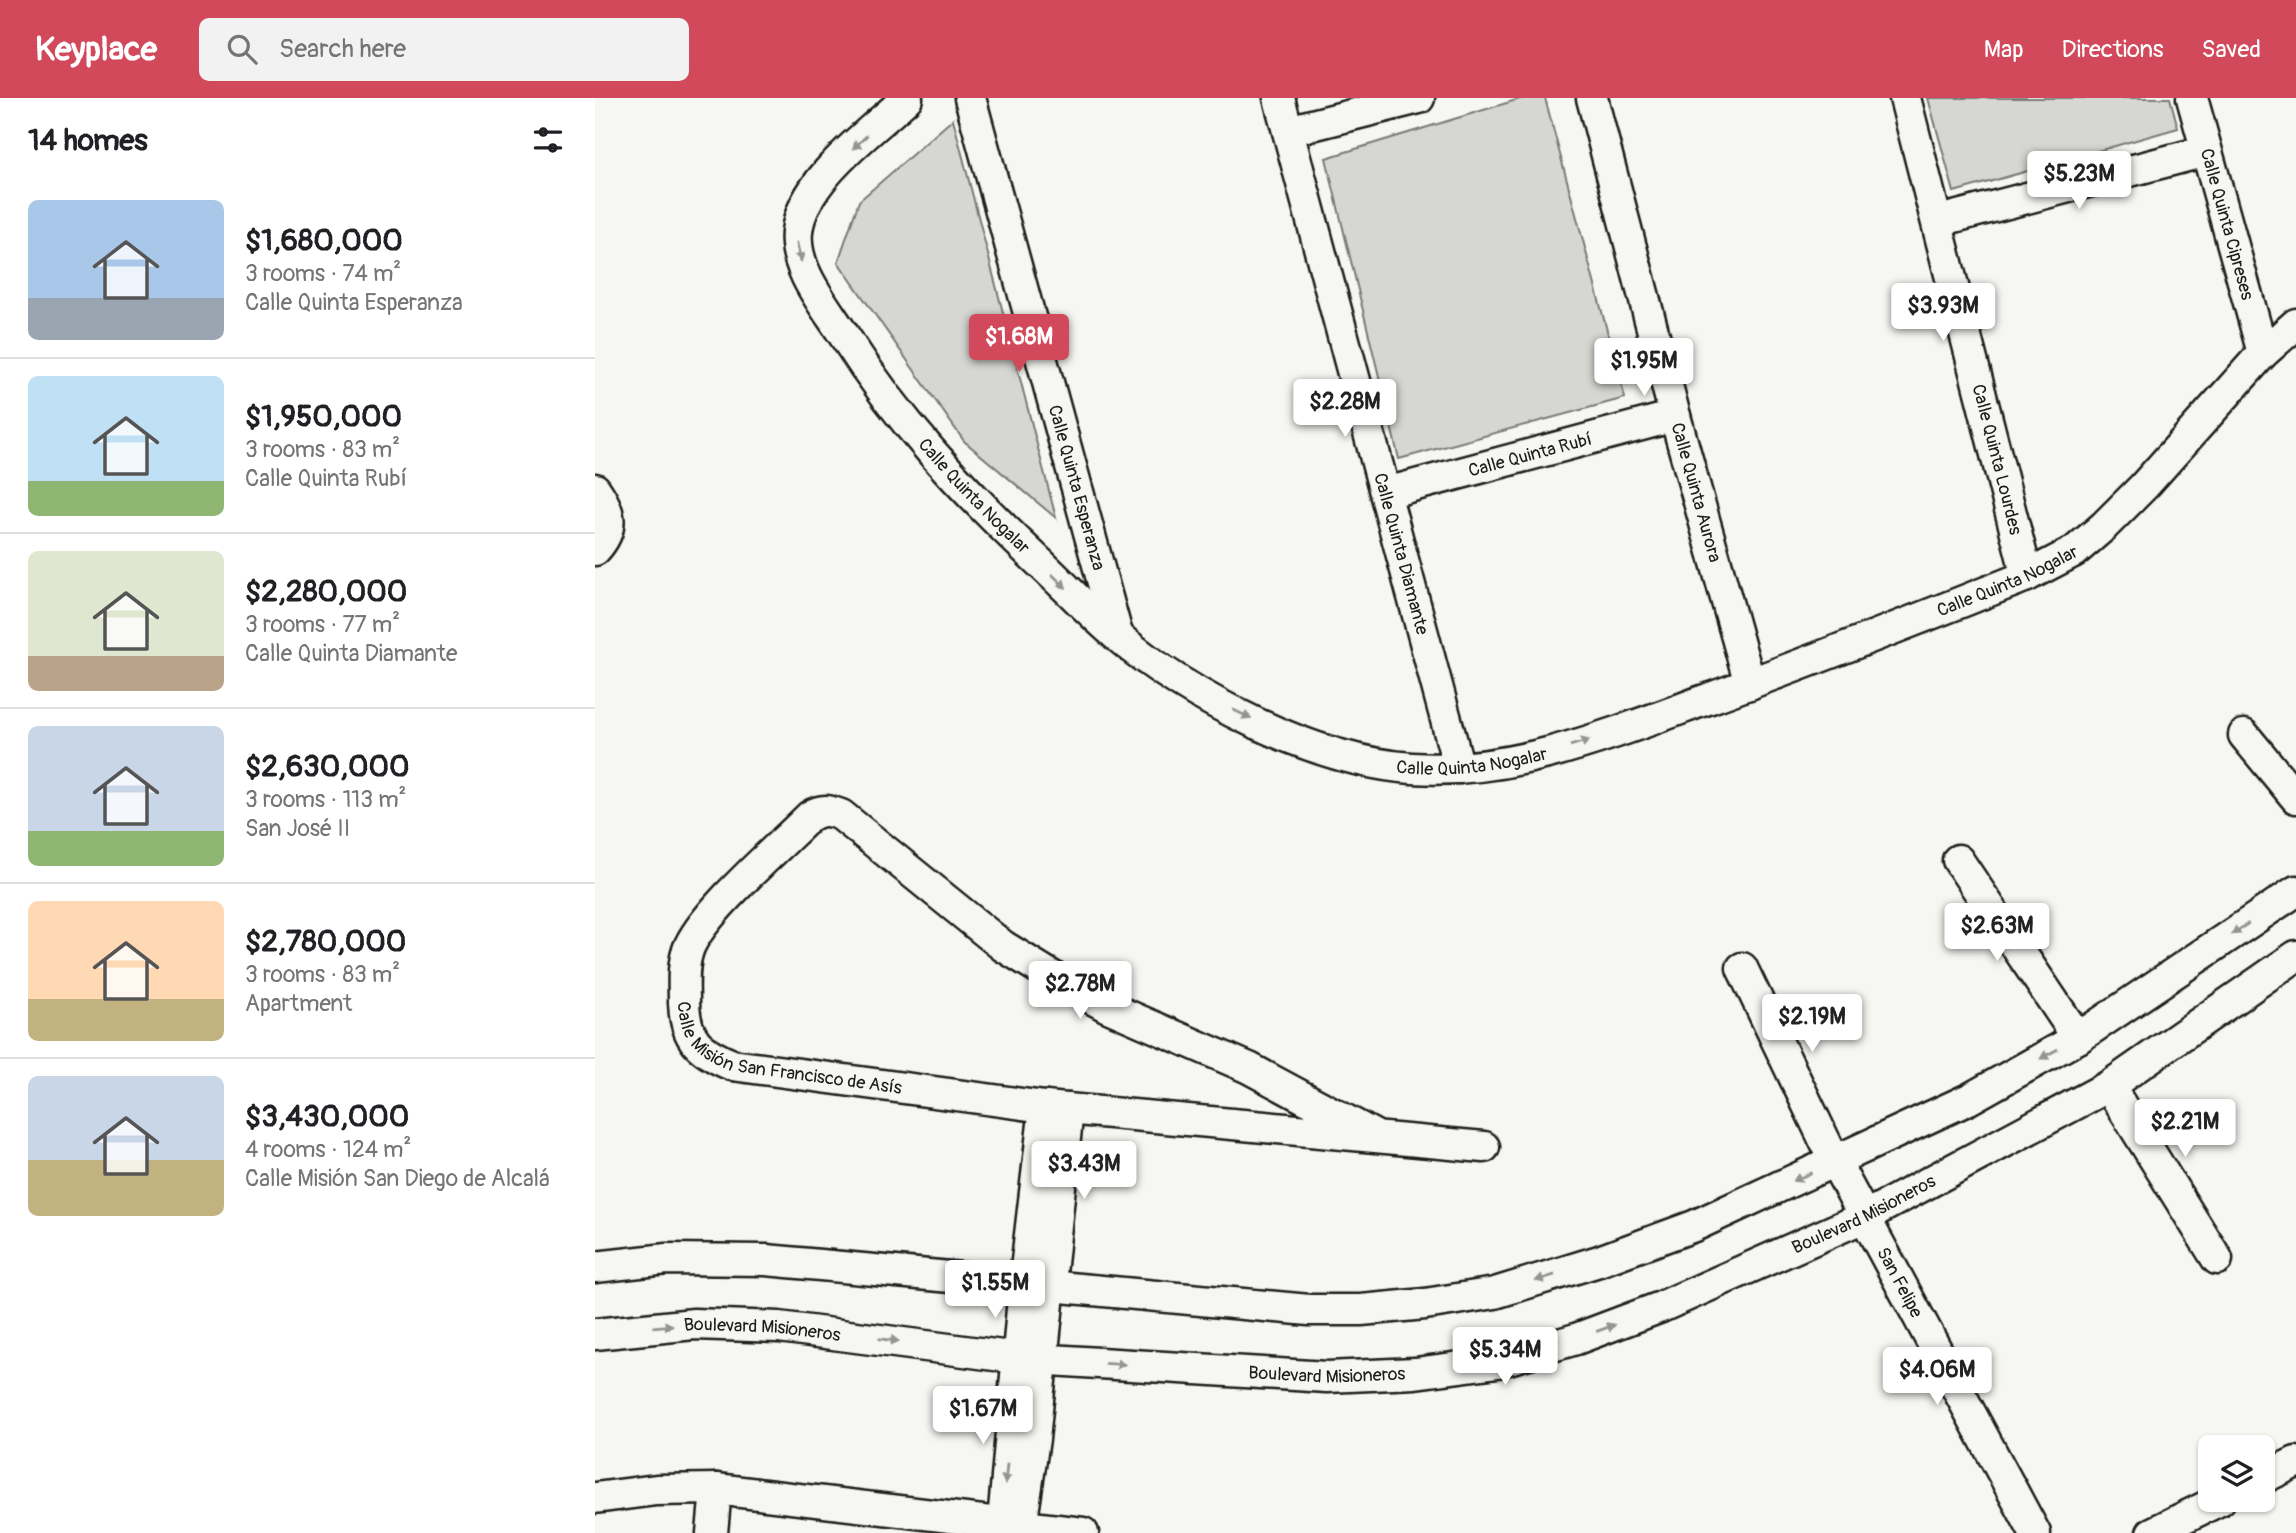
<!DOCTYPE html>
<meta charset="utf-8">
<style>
:root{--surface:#fff;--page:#f2f2f2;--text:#202124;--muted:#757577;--line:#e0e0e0;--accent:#d1495b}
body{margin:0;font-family:Pangolin,sans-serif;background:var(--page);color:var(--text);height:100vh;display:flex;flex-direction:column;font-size:26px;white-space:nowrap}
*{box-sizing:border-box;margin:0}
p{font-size:23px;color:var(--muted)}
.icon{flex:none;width:38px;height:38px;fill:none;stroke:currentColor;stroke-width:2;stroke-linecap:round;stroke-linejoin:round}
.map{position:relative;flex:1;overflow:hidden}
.panel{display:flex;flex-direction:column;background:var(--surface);width:595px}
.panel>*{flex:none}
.controls{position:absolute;left:1603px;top:1337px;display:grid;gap:14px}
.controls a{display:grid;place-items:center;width:77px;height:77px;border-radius:10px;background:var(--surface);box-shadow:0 2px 5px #0004;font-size:35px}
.price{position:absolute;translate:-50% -60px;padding:0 16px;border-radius:7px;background:#fff;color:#222;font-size:23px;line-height:46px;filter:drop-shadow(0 2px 4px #0008)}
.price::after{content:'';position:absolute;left:50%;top:42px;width:21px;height:16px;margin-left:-10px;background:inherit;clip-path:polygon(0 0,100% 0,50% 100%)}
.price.active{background:var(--accent);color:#fff}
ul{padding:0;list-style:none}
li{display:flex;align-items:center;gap:21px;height:175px;padding:0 28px}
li+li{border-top:2px solid var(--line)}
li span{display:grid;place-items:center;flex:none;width:196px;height:140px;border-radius:10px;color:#555}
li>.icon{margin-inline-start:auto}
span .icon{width:84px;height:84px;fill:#fffc;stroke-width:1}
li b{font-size:30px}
h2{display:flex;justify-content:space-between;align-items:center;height:84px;padding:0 28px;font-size:30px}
header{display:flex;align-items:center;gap:42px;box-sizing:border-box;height:98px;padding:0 35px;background:var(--accent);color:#fff}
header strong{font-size:33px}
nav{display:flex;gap:38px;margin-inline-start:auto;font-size:24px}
.search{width:490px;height:63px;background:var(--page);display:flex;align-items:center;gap:18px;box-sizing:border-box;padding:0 24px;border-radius:10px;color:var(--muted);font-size:26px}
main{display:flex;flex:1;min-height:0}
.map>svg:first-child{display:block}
.green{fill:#d6d6d2;stroke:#797977;stroke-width:2}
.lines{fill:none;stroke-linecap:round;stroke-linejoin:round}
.minor-casing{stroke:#1c1c1c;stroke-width:35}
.minor{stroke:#f6f6f2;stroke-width:30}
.oneway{fill:#949492}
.labels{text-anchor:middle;stroke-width:7;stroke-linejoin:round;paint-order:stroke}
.street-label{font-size:18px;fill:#1c1c1c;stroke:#f6f6f2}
</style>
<header>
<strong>Keyplace</strong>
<div class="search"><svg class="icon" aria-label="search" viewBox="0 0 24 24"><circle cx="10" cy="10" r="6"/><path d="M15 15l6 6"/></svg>Search here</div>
<nav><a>Map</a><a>Directions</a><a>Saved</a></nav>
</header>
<main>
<section class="panel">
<h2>14 homes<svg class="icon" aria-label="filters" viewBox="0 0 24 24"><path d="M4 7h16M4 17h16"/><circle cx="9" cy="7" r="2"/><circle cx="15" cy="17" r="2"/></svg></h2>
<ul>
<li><span style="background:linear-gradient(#a9c7e8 70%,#9aa5b1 0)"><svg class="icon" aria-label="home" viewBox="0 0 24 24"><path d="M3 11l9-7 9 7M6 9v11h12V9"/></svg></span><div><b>$1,680,000</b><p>3 rooms · 74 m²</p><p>Calle Quinta Esperanza</p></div></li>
<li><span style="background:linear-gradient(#bfe0f5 75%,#8fb573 0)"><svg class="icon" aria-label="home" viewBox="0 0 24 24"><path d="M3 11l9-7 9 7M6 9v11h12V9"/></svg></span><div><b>$1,950,000</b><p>3 rooms · 83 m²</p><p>Calle Quinta Rubí</p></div></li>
<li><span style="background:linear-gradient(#dfe7d0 75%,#b9a48a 0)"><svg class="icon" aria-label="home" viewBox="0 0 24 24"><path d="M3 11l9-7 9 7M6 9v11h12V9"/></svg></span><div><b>$2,280,000</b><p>3 rooms · 77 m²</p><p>Calle Quinta Diamante</p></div></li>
<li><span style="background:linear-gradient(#c9d6e8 75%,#8fb573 0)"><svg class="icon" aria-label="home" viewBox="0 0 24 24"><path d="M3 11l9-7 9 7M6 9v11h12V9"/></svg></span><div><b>$2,630,000</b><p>3 rooms · 113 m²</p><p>San José II</p></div></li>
<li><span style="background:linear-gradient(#ffd9b3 70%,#c2b280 0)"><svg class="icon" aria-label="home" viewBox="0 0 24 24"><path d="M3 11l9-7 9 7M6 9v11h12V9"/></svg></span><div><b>$2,780,000</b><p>3 rooms · 83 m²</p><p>Apartment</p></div></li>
<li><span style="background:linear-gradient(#c9d6e8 60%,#c2b280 0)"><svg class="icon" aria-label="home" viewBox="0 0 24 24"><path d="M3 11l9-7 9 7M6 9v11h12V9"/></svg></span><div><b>$3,430,000</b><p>4 rooms · 124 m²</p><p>Calle Misión San Diego de Alcalá</p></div></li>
</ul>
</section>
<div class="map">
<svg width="1701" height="1435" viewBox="0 0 1701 1435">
<rect width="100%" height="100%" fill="#f6f6f2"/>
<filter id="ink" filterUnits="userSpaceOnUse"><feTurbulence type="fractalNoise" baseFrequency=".0143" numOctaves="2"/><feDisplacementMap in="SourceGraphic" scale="14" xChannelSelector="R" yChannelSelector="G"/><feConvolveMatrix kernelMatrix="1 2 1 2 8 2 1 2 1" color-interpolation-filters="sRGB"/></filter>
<g filter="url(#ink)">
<path class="green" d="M928,0h22l80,300 -226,61 -73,-301z
M1333,0h242l8,30 -224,64z
M358,21l103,399 -92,-77 -126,-179 21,-61z"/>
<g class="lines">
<defs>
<g id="minor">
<path id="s1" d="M312,0c-36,34 -105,82 -110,134 -4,37 29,75 48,105 55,86 118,153 191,222 27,25 52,52 80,76 74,63 197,126 296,133 100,7 200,-34 293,-68 108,-39 215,-82 322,-124l48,-25 29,-25 40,-40 119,-133 33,-29"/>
<path id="s2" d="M375,0l147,536"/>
<path id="s3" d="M684,0l180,670"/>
<path id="s4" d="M997,0l83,318 75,268"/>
<path id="s5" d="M1310,0l122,478"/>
<path id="s6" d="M1597,0l71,255"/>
<path d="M693,33l131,-33"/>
<path d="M1344,123l267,-70"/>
<path d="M0,391c16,23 20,39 0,61"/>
<path id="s7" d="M791,395l289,-77"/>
<path d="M1649,637l52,63"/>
<path d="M1363,762l120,178"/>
<path id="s8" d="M1147,870l93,194 200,371"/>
<path d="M1514,988l108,173"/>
<path id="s9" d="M782,1039l-128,-69 -141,-61 -50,-27 -55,-34 -162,-131c-13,-5 -19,-6 -31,1 -30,30 -110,99 -122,134 -6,17 -4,36 -4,53 1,36 16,49 48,62l313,42 439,40"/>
<path d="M0,1169l72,-8 99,1 543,50h52l64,-6 70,-11 104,-32 95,-35 275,-127 109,-61 218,-147"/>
<path id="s10" d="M0,1236l99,-10 85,3 239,31 309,19 88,-4 83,-11 78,-23 85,-32 203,-90 245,-131 187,-130"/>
<path d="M1668,1380l33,-16"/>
<path d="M0,1400l61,-8 60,-1 367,44"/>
<path d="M117,1435l4,-44"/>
<path d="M407,1435l22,-247 21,-179"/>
<path d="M425,1435l14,-94 34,-330"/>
<path d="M1557,1435l68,-33"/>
</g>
</defs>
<use href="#minor" class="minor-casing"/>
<use href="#minor" class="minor"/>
</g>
<defs><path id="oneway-solid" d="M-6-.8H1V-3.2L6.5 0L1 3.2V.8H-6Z" transform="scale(1.75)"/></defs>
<g class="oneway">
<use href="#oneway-solid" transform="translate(265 44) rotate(137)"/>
<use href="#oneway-solid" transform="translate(204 154) rotate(77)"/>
<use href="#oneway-solid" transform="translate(464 483) rotate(44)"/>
<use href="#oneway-solid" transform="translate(647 616) rotate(25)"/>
<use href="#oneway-solid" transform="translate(985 645) rotate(-16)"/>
<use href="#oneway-solid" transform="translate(1645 831) rotate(146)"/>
<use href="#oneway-solid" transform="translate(1454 956) rotate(151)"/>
<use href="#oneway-solid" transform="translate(1207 1079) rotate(155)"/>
<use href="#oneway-solid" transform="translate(950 1180) rotate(163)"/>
<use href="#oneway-solid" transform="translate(68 1228) rotate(-5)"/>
<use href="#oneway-solid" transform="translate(1011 1230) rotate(-20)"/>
<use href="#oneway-solid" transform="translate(294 1242) rotate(8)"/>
<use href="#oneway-solid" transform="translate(520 1266) rotate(3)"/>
<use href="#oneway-solid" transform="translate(411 1376) rotate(96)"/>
</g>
</g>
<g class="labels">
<g class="street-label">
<text dy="6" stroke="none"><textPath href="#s6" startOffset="131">Calle Quinta Cipreses</textPath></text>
<text dy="6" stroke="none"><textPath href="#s7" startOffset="149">Calle Quinta Rubí</textPath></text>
<text dy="6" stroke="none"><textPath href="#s5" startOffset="373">Calle Quinta Lourdes</textPath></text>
<text dy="6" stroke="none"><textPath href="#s2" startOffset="404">Calle Quinta Esperanza</textPath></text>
<text dy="6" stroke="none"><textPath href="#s4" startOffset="408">Calle Quinta Aurora</textPath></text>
<text dy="6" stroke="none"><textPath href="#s1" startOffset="500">Calle Quinta Nogalar</textPath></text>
<text dy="6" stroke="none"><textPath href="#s3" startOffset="472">Calle Quinta Diamante</textPath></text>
<text dy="6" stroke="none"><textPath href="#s1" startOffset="1656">Calle Quinta Nogalar</textPath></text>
<text dy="6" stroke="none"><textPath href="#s1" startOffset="1088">Calle Quinta Nogalar</textPath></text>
<text dy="6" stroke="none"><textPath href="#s9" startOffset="1024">Calle Misión San Francisco de Asís</textPath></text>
<text dy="6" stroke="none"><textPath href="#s10" startOffset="1302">Boulevard Misioneros</textPath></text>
<text dy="6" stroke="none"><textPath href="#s8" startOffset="352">San Felipe</textPath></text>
<text dy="6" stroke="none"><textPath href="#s10" startOffset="168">Boulevard Misioneros</textPath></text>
<text dy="6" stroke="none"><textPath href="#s10" startOffset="735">Boulevard Misioneros</textPath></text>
</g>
</g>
</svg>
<div class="controls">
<a><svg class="icon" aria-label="layers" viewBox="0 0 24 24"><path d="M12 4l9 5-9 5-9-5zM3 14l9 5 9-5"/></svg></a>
</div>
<b class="price" style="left:1484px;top:113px">$5.23M</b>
<b class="price" style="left:1348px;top:245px">$3.93M</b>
<b class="price active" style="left:424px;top:276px">$1.68M</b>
<b class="price" style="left:1049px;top:300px">$1.95M</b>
<b class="price" style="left:750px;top:341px">$2.28M</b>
<b class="price" style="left:1402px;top:865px">$2.63M</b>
<b class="price" style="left:485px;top:923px">$2.78M</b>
<b class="price" style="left:1217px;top:956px">$2.19M</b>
<b class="price" style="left:1590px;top:1061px">$2.21M</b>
<b class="price" style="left:489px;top:1103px">$3.43M</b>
<b class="price" style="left:400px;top:1222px">$1.55M</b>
<b class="price" style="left:910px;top:1289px">$5.34M</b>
<b class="price" style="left:1342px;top:1309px">$4.06M</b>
<b class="price" style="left:388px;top:1348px">$1.67M</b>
</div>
</main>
